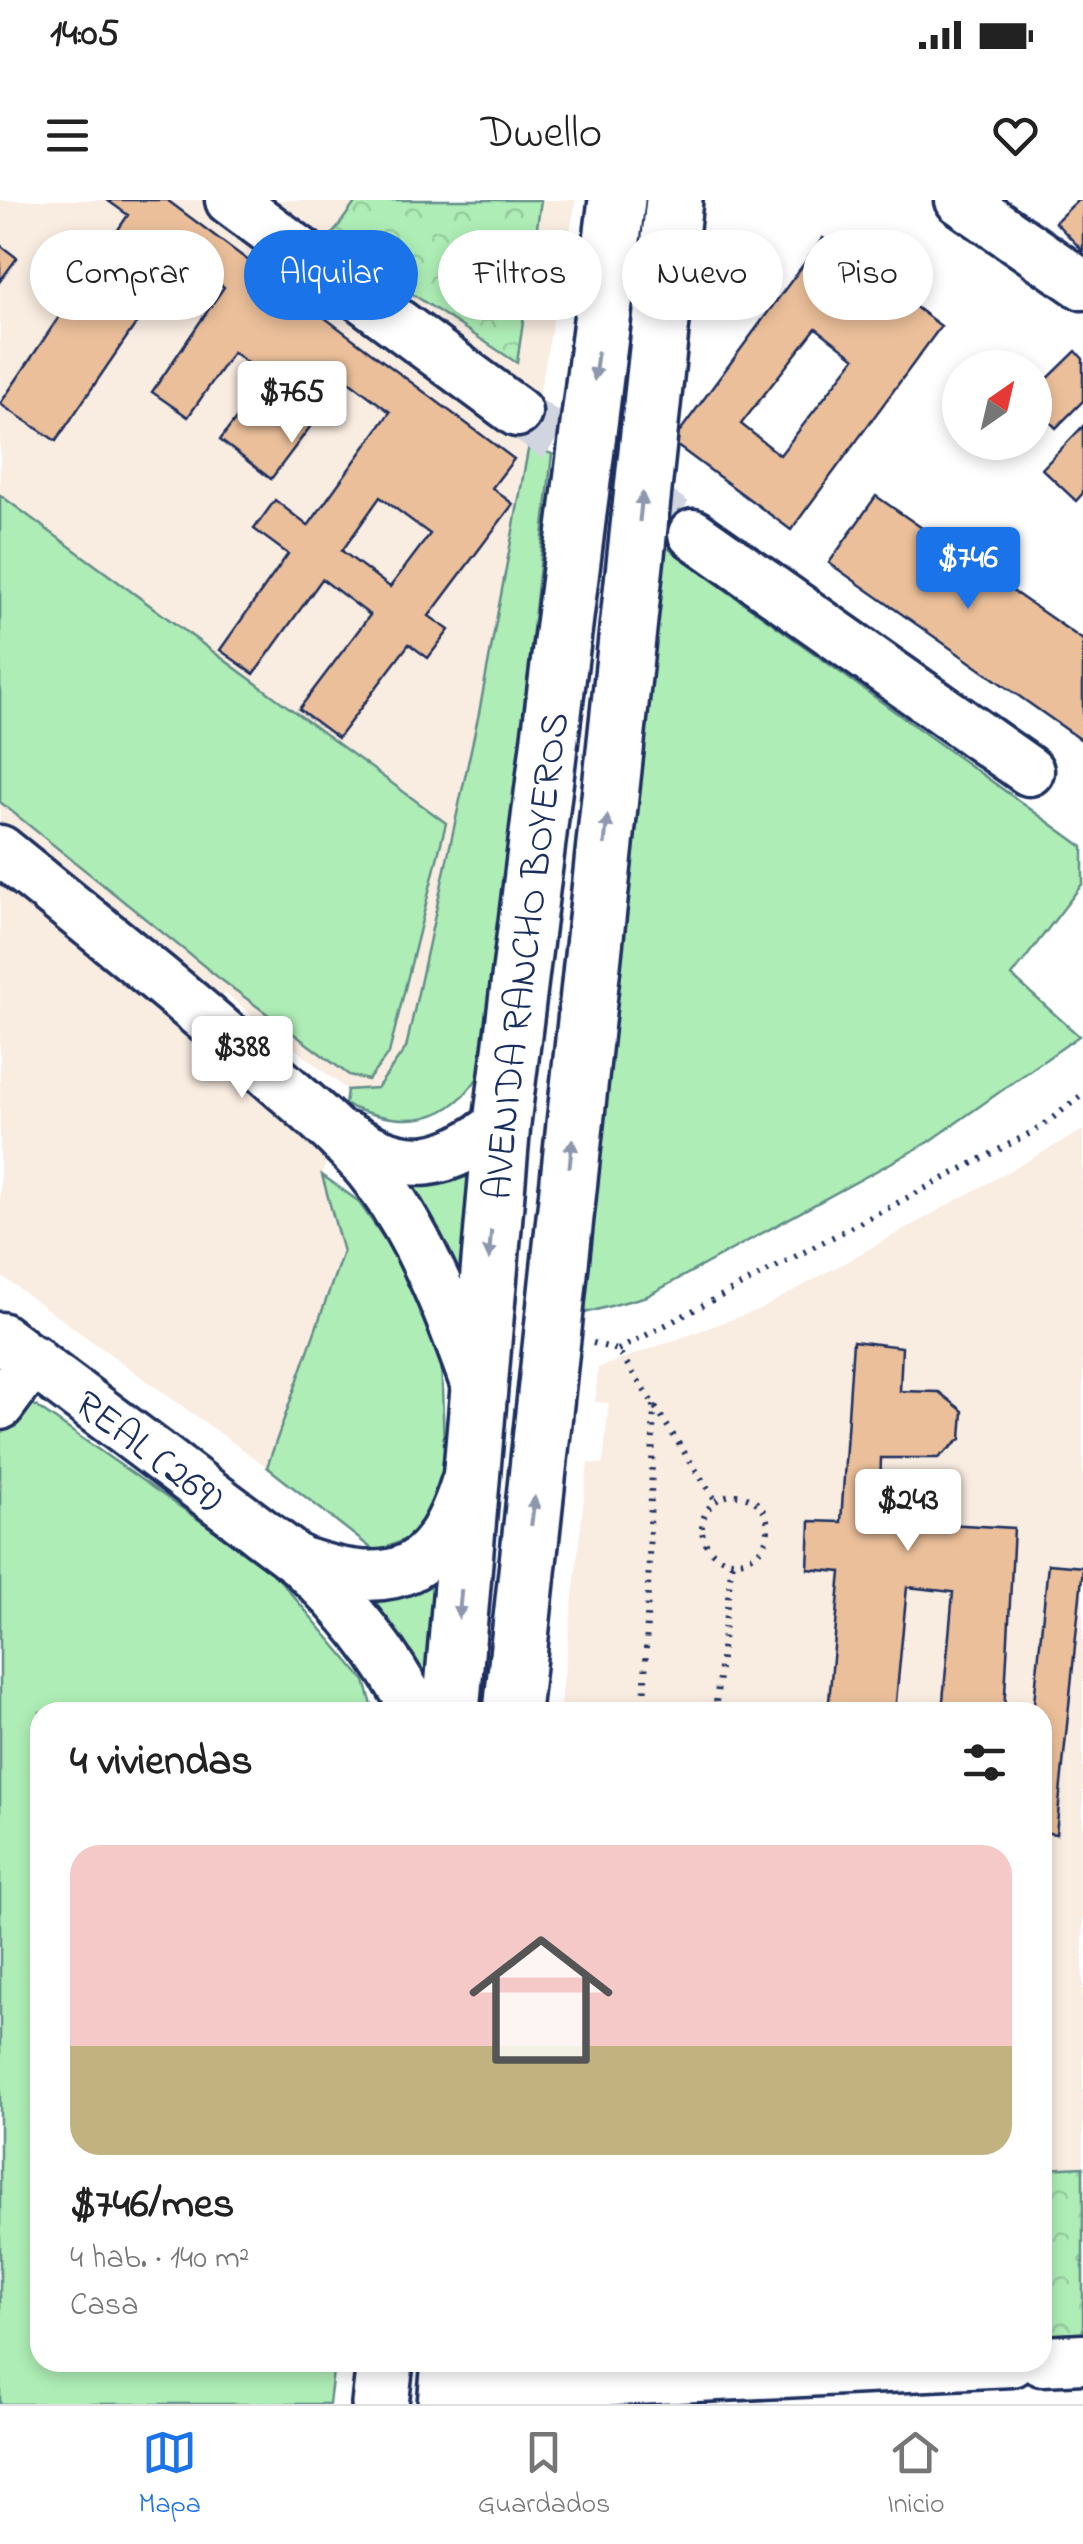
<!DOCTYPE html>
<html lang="es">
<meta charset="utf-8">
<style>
:root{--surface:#fff;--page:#f2f2f2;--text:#222;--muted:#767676;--line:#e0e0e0;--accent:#1a73e8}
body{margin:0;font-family:"Indie Flower",sans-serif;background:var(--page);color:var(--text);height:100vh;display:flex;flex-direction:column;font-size:38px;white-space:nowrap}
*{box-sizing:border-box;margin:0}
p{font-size:32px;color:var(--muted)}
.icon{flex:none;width:55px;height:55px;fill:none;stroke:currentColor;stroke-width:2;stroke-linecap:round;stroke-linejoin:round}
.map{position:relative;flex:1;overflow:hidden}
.drawer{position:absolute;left:30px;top:1502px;width:1022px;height:670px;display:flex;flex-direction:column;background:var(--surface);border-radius:30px;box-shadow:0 5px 15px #0003}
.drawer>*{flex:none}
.guide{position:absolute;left:30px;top:30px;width:1025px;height:90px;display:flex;gap:20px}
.needle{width:65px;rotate:34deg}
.fabs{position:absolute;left:942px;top:150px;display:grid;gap:20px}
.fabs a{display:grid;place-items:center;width:110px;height:110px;border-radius:50%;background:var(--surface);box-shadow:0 5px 15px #0003;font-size:50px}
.price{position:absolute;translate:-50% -85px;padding:0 22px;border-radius:10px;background:#fff;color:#222;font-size:32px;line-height:65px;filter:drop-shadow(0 2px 5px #0008)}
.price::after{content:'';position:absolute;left:50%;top:60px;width:30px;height:22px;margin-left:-15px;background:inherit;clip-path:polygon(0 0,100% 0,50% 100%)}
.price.on{background:var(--accent);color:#fff}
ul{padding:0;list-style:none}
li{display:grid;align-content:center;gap:20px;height:530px;padding:0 40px}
li span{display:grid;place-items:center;height:310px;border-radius:30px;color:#555}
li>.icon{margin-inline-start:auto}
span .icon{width:180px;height:180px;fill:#fffc;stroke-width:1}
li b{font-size:42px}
h2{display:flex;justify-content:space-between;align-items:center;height:120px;padding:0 40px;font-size:42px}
.chip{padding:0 35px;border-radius:45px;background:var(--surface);box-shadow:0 5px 15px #0003;font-size:35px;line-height:90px}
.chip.on{background:var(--accent);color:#fff}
.status{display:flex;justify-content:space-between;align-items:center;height:70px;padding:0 50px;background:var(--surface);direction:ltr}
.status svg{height:28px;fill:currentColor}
header{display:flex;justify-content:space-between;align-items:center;height:130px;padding:0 40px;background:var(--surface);font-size:45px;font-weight:600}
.tabs{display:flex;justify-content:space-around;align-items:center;height:140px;border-top:2px solid var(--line);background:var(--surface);font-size:28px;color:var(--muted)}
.tabs a{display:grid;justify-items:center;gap:5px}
.tabs .on{color:var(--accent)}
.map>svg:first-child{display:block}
.built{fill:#f9ece1}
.grass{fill:#aeedb5;stroke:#648e8a;stroke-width:2.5}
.forest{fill:url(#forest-crowns);stroke:#648e8a;stroke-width:2.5}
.building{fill:#ebbf9a;stroke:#1b2f5e;stroke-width:2.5;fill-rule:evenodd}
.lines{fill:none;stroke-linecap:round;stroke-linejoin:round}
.minor-tunnel{stroke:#d1d5df;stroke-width:48;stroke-dasharray:48 24;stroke-linecap:butt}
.minor-casing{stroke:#1b2f5e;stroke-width:55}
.highway-casing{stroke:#1b2f5e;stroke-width:62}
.path{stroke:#1b2f5e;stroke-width:6;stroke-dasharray:2.5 8;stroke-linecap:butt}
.minor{stroke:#fff;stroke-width:48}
.highway{stroke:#fff;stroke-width:55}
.oneway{fill:#8d97ae}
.labels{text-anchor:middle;stroke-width:8;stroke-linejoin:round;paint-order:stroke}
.street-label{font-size:40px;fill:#1b2f5e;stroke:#fff}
</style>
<div class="status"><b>14:05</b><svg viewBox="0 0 49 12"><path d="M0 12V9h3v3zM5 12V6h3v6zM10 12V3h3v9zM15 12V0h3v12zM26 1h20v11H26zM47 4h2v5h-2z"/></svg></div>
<header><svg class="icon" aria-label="menu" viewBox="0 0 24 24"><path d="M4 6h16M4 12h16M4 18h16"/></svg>Dwello<svg class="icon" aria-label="heart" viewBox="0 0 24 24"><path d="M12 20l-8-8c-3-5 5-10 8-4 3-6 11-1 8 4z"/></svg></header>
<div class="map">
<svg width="1083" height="2204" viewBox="0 0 1083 2204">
<defs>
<pattern id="forest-crowns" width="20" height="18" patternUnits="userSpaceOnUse" patternTransform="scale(2.5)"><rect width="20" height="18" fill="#aeedb5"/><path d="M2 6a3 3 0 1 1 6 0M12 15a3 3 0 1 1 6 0" fill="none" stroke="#95cc9e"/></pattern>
</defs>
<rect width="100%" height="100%" fill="#fff"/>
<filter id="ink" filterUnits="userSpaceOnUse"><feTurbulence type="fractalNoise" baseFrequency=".01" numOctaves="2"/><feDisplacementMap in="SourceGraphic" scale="20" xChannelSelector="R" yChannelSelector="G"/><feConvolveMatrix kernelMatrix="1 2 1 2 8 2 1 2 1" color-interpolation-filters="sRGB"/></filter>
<g filter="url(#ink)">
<path class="built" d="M0,0h576l-97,513 -73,335 -29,40 -30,2 -122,-97 -30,49 132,117 -5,16 21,77 -76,215 -267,-192z
M1083,930v1212l-40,2 -1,-632h-482l28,-249 15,1 6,-61 -14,-1 3,-34 165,-60z"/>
<path class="grass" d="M529,245l23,9 -66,610c-34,63 -80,65 -141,41l2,-15 30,-2 29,-40 73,-335z
M0,295l446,328 -57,230 -21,27 -19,-5 -130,-97 -219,-176z
M655,339l428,308v36l-71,93 67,60 -150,106 -282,154 -62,17z
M322,975l36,26 34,49 49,104 4,126 -15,30 -24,29 -30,13 -109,-85 76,-215z
M473,976l-14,123 -57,-113z
M0,1181l272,190 93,110 9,31h-334v650l294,1 -5,41h-329z
M449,1346l-19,156 -56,-105z"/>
<path class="forest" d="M357,0h184l-24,163 -188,-124z
M1083,1967v175l-40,2 -1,-175z"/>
<path class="building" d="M107,0h60l347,259 -22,29 21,16 -84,112 20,14 -21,28 -19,-14 -71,94 -39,-29 71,-94 -48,-36 -68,95 -34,-24 68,-96 -34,-25 21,-29 33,26 82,-114 -44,-33 -75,100 -51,-39 47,-62 -34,-26 -45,65 -36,-25 72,-105 -42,-31 -126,185 -56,-37 128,-189zM380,297l50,37 -40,53 -48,-36z
M1078,0h5v51l-28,-29z
M823,38l118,88 -150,204 -119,-88zM816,128l39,30 -75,97 -39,-31z
M0,45l17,13 -17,23z
M1076,151l7,8v42l-27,27 -21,-21v-16z
M1083,226v67l-7,8 -34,-32z
M876,296l207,144v101l-254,-178z
M853,1141l49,6 -2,44 39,1 24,19 -2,28 -23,19h-57l-2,62 135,8 -10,184h-62l11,-120 -46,-5 -12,125h-67l13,-140 -33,-3 2,-48 31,1z
M1048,1364l35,3 -27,267 -14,-2v-120h-9z"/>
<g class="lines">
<path class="minor-tunnel" d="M517,212l176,122"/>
<defs>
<g id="minor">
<path d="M230,0l287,212"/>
<path d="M960,0l123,85"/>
<path d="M693,334l336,237"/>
<path d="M0,650c89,72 179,143 265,220 39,35 83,69 114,112 45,62 73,136 98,207"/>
<path d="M347,937c65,37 97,30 155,-14"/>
<path id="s1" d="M0,1137l299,224c48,45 87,92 117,151"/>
<path d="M0,1205l33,-45"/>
<path d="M306,1363c88,29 132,11 160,-81"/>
<path d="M1042,2161l41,-2"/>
<path d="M448,2189l564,-27"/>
</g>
<g id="highway">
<path id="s2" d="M451,1512l51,-589 115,-923"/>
<path d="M512,1512l162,-1512"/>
<path d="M380,2204l5,-42"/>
<path d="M446,2204l4,-42"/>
</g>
</defs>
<use href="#minor" class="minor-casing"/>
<use href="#highway" class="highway-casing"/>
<path class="path" d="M593,1143l25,7 98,151
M618,1150l422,-222 43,-34
M702 1328a33 33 0 1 1 66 0a33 33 0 1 1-66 0Z
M644,1512l10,-308
M715,1512l17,-151"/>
<use href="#minor" class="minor"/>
<use href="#highway" class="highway"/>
</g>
<defs><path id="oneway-solid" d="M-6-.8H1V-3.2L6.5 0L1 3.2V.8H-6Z" transform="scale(2.5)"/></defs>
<g class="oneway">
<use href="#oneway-solid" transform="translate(596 166) rotate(97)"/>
<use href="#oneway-solid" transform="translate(641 307) rotate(-84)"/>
<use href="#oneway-solid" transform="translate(606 630) rotate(-84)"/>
<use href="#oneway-solid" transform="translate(571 953) rotate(-84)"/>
<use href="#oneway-solid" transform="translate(490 1045) rotate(95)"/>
<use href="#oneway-solid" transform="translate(533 1311) rotate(-83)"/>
<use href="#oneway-solid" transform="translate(460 1404) rotate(95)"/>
</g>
</g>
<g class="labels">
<g class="street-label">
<text dy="14" stroke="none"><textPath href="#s2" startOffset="760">AVENIDA RANCHO BOYEROS</textPath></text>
<text dy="14" stroke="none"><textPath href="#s1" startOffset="188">REAL (269)</textPath></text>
</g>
</g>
</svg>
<div class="fabs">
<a><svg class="needle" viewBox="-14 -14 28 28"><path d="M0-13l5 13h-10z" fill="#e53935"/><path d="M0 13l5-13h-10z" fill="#767676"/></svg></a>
</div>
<b class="price" style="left:292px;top:246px">$765</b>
<b class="price on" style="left:968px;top:412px">$746</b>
<b class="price" style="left:242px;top:901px">$388</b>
<b class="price" style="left:908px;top:1354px">$243</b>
<div class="guide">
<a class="chip">Comprar</a>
<a class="chip on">Alquilar</a>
<a class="chip">Filtros</a>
<a class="chip">Nuevo</a>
<a class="chip">Piso</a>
</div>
<section class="drawer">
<h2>4 viviendas<svg class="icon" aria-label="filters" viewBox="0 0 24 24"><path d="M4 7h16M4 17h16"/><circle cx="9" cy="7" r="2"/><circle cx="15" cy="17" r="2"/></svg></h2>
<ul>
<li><span style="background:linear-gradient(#f6c9c9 65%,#c2b280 0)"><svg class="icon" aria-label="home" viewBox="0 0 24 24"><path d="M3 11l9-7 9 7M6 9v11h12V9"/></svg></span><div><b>$746/mes</b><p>4 hab. · 140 m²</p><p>Casa</p></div></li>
</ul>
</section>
</div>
<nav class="tabs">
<a class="on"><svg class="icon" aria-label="map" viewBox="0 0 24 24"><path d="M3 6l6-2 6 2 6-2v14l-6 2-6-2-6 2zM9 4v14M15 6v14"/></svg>Mapa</a>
<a><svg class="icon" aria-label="saved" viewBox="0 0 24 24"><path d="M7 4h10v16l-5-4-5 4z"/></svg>Guardados</a>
<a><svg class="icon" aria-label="home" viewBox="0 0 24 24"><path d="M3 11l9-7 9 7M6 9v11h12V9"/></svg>Inicio</a>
</nav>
